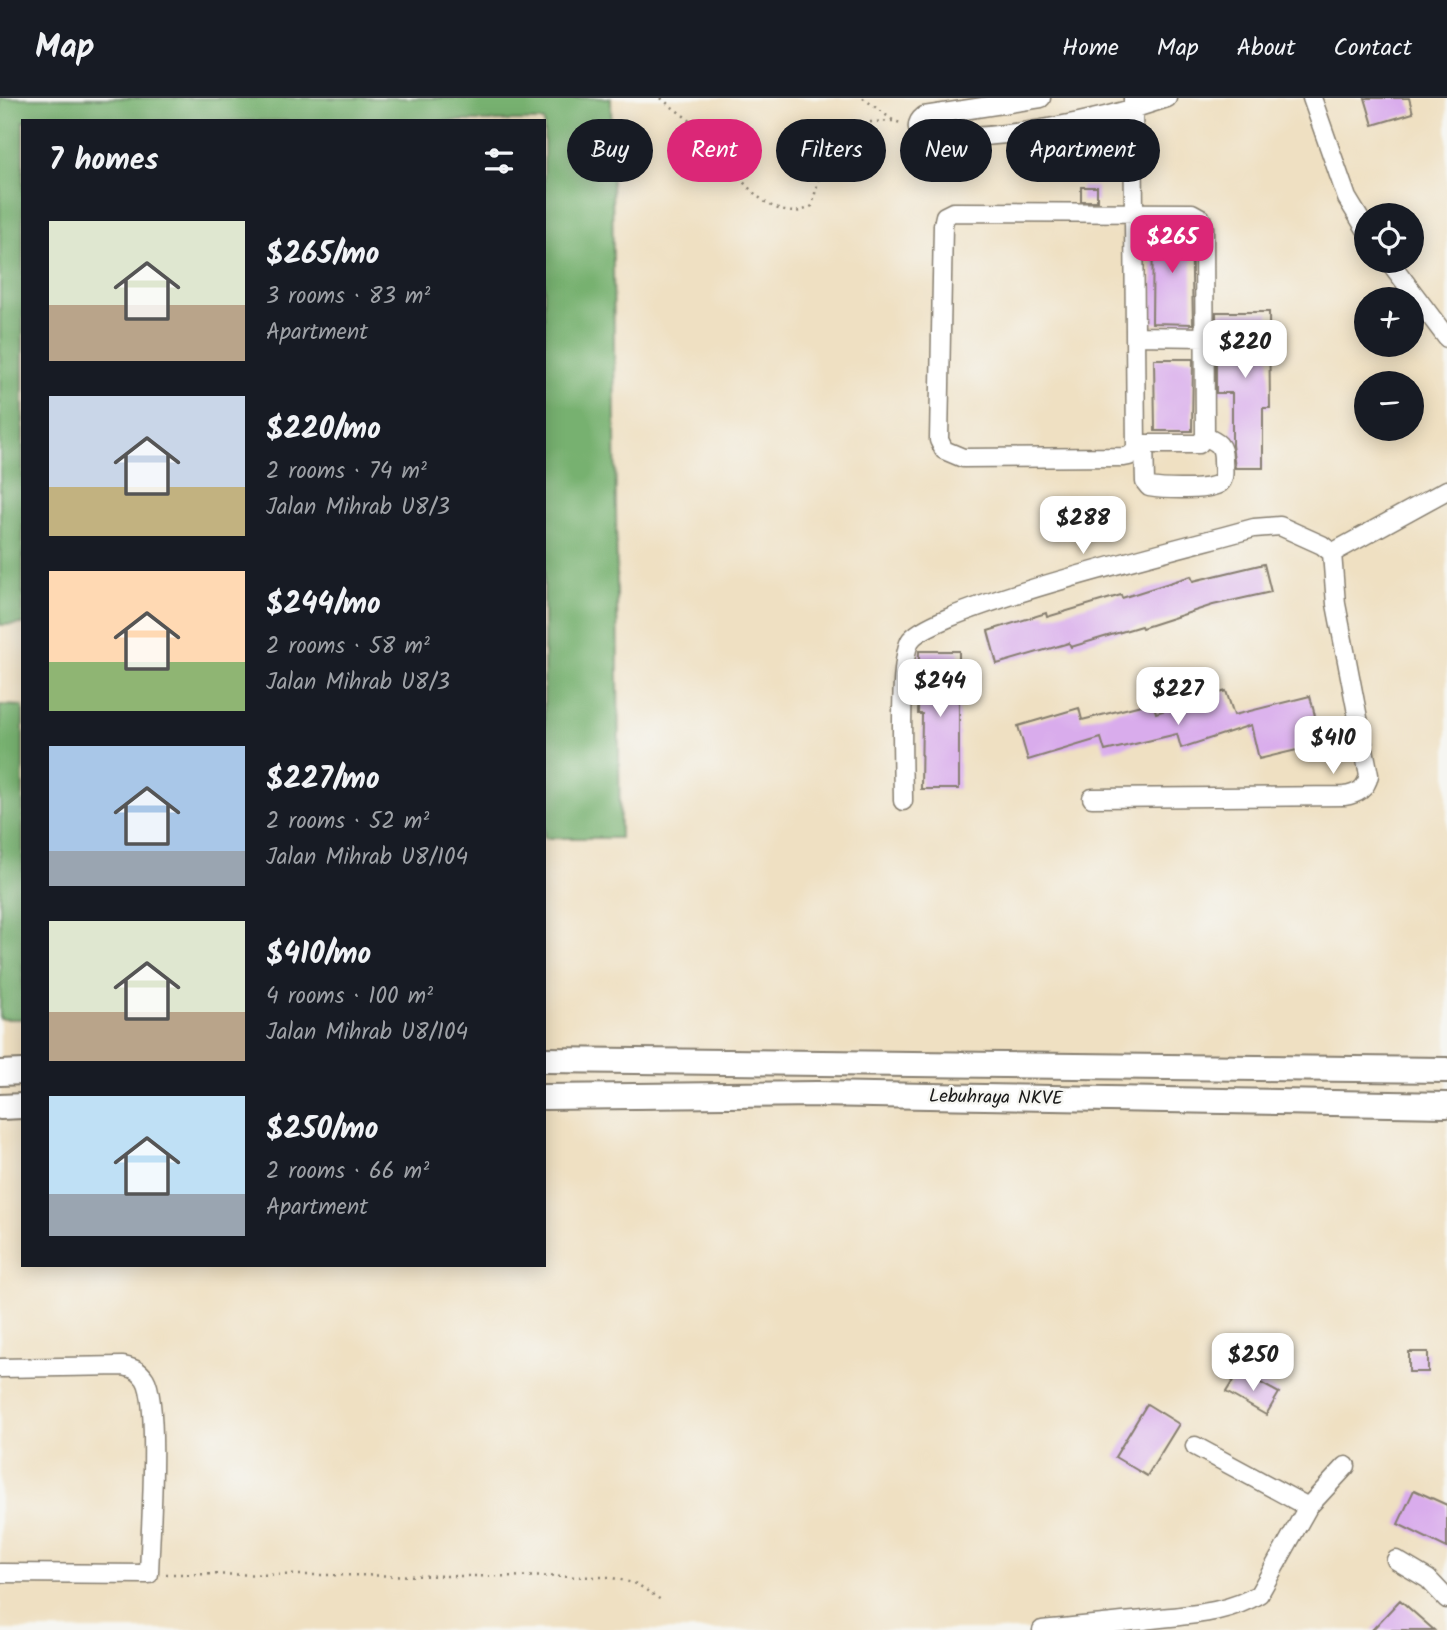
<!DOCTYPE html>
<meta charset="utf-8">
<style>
:root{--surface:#171b24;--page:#242831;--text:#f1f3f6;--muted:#9ea1a6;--line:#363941;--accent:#db2777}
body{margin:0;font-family:Kalam,sans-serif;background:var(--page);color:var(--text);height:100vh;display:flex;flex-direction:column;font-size:26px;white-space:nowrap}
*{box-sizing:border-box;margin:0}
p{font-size:23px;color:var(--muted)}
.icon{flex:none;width:38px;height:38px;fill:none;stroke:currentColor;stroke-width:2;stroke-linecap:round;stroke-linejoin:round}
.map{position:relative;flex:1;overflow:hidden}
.sheet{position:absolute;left:21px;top:21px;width:525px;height:1148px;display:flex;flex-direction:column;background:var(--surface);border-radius:0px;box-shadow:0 4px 18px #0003}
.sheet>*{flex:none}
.banner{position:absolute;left:567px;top:21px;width:665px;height:63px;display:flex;gap:14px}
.buttons{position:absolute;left:1354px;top:105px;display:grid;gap:14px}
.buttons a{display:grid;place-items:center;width:70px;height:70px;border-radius:50%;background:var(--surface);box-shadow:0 4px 18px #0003;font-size:35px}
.price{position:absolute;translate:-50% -60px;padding:0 16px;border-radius:14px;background:#fff;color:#222;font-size:23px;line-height:46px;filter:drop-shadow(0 2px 4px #0008)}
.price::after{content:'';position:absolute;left:50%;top:42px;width:21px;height:16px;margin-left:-10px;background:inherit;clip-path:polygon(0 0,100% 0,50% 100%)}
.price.current{background:var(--accent);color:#fff}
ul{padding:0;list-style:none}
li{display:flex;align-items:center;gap:21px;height:175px;padding:0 28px}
li span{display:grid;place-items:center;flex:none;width:196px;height:140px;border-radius:0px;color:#555}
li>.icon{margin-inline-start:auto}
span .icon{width:84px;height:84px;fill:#fffc;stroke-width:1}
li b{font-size:30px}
h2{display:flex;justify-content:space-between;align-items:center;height:84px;padding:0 28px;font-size:30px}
.chip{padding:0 24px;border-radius:32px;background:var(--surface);box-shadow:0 4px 18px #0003;font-size:24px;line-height:63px}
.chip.current{background:var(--accent);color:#fff}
header{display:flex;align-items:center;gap:42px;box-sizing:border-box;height:98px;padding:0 35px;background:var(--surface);border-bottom:2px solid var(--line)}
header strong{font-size:33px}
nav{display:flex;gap:38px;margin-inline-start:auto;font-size:24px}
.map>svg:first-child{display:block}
.forest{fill:#77b170;stroke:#4a6646;stroke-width:2}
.building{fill:#d9acec}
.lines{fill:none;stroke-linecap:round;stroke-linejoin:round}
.minor-casing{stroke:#867e6f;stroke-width:21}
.highway-casing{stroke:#867e6f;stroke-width:28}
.path{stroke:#867e6f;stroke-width:2.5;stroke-dasharray:2 5;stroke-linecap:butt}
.minor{stroke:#fff;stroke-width:18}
.highway{stroke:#fff;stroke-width:24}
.labels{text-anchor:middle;stroke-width:5;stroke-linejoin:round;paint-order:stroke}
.street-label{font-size:19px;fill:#1c1c1c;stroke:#f6f6f2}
</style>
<header>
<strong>Map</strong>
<nav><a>Home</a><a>Map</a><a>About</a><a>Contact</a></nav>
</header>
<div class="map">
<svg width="1447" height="1532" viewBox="0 0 1447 1532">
<rect width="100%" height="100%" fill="#f6f6f2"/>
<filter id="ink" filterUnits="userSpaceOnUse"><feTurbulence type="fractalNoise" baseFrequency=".0143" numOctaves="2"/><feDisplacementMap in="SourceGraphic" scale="14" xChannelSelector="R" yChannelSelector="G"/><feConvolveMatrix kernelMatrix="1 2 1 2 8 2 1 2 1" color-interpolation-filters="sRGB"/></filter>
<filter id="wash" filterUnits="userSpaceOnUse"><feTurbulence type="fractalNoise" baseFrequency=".00686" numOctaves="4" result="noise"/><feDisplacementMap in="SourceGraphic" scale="28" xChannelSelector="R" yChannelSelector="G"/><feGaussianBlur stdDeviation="1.57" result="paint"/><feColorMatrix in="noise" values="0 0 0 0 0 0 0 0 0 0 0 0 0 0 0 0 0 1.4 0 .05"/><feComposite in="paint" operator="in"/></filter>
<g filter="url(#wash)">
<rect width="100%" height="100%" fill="#efe0c2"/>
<path class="forest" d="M0,0h611l9,740h-76v-717h-521v503l-23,1z
M0,607l23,1v313h-23z"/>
<g id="blocks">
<path class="building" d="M1365,0h44l4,15 -40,12z
M1081,89h16v14h-16z
M1153,126l38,2 2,98 -41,-1z
M1216,214h53l1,96h-7v60h-28l-3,-23v-52h-16z
M1154,261h39l-1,72h-37z
M1264,466l7,28 -58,13 -71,23 -1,-2 -70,21 -2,-4 -72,21 -9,-33 58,-18 1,4 74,-22 1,3 69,-22 2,5z
M919,553h40v138h-38l1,-75h-4z
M1226,593l8,24 76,-19 12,48 -63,15 -8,-34 -70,23 -4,-14 -72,17 -4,-13 -73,22 -10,-34 61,-18 3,12 71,-18 3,11z
M1409,1254h19v20h-19z
M1239,1273l40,22 -13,22 -40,-23z
M1147,1306l32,20 -32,52 -32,-19z
M1414,1392l33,15v43l-49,-24z
M1400,1502l18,16 16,14h-62z"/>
</g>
</g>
<g filter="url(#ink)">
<use href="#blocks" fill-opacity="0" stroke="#867e6f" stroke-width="2"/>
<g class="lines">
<defs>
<path id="minor" d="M1041,0l-117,18c-9,7 -8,17 2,21 75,4 170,-15 241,-39
M1133,0l3,352 -7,6 -5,1 -161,1 -19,-8 -5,-10 4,-215 2,-9 8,-4 239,1 9,5 3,10 1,209 -6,7h-63
M1312,0l35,100 20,33
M1389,163l58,77
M1135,238l70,1
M1144,346l1,38 4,5c12,2 65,5 72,-5 4,-5 2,-16 2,-22 0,-15 -5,-18 -18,-23
M1092,700l252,-2c14,-2 22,-7 25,-21l-33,-171 -4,-51
M903,703c0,-30 -5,-138 7,-160 19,-33 292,-98 344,-113l26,-2 42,19 10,8 115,-63
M0,1270l123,-2c10,2 16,4 22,13 15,24 5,159 4,195l-149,-1
M1195,1348l113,61
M1396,1462l32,19 19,20
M1042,1532c34,-3 68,-7 102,-10 37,-5 82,-5 115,-26l49,-87 38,-41"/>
<path id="highway" d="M544,962l903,10
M0,975l23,-1
M544,999l273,-3 630,11
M0,1009l23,-1"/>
</defs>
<use href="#minor" class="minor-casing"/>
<use href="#highway" class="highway-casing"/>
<path class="path" d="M661,0c13,12 30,21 41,34 26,27 66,101 110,74l8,-33 14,-33 35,-18 25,-1
M863,0l31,23 7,2
M166,1476l443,3 28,7 24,16"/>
<use href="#minor" class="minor"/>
<use href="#highway" class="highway"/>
</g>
</g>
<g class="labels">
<g class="street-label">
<text transform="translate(996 998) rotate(1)" y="7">Lebuhraya NKVE</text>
</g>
</g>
</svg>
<div class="buttons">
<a><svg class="icon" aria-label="locate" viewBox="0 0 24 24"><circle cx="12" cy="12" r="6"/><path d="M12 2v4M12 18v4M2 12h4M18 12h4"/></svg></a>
<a>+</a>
<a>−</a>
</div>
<b class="price current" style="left:1172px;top:177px">$265</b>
<b class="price" style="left:1245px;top:282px">$220</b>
<b class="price" style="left:1083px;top:458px">$288</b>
<b class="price" style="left:940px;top:621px">$244</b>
<b class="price" style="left:1178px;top:629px">$227</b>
<b class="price" style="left:1333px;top:678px">$410</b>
<b class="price" style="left:1253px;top:1295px">$250</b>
<div class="banner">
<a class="chip">Buy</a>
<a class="chip current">Rent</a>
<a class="chip">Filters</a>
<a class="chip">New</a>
<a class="chip">Apartment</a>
</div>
<section class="sheet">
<h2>7 homes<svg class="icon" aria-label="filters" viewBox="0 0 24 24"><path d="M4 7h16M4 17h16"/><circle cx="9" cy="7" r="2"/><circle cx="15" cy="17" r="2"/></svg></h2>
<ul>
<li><span style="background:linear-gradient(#dfe7d0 60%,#b9a48a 0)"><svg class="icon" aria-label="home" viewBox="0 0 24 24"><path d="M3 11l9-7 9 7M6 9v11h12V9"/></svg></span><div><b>$265/mo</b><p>3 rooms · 83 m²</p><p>Apartment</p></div></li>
<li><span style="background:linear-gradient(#c9d6e8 65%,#c2b280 0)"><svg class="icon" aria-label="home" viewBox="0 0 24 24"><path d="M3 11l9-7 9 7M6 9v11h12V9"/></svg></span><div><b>$220/mo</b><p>2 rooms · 74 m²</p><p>Jalan Mihrab U8/3</p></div></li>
<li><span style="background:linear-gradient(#ffd9b3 65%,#8fb573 0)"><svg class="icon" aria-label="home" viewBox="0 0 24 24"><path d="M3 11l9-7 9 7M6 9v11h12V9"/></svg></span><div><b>$244/mo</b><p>2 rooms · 58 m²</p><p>Jalan Mihrab U8/3</p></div></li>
<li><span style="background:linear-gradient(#a9c7e8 75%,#9aa5b1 0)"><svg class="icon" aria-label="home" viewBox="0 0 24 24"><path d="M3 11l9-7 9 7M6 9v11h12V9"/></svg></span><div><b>$227/mo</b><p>2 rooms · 52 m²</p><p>Jalan Mihrab U8/104</p></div></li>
<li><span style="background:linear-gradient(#dfe7d0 65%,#b9a48a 0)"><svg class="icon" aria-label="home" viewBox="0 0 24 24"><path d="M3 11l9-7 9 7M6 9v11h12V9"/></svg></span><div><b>$410/mo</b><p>4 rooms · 100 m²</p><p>Jalan Mihrab U8/104</p></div></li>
<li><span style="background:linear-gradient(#bfe0f5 70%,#9aa5b1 0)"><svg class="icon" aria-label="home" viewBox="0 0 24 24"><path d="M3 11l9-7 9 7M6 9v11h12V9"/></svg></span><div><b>$250/mo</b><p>2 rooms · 66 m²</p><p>Apartment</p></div></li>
</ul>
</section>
</div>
